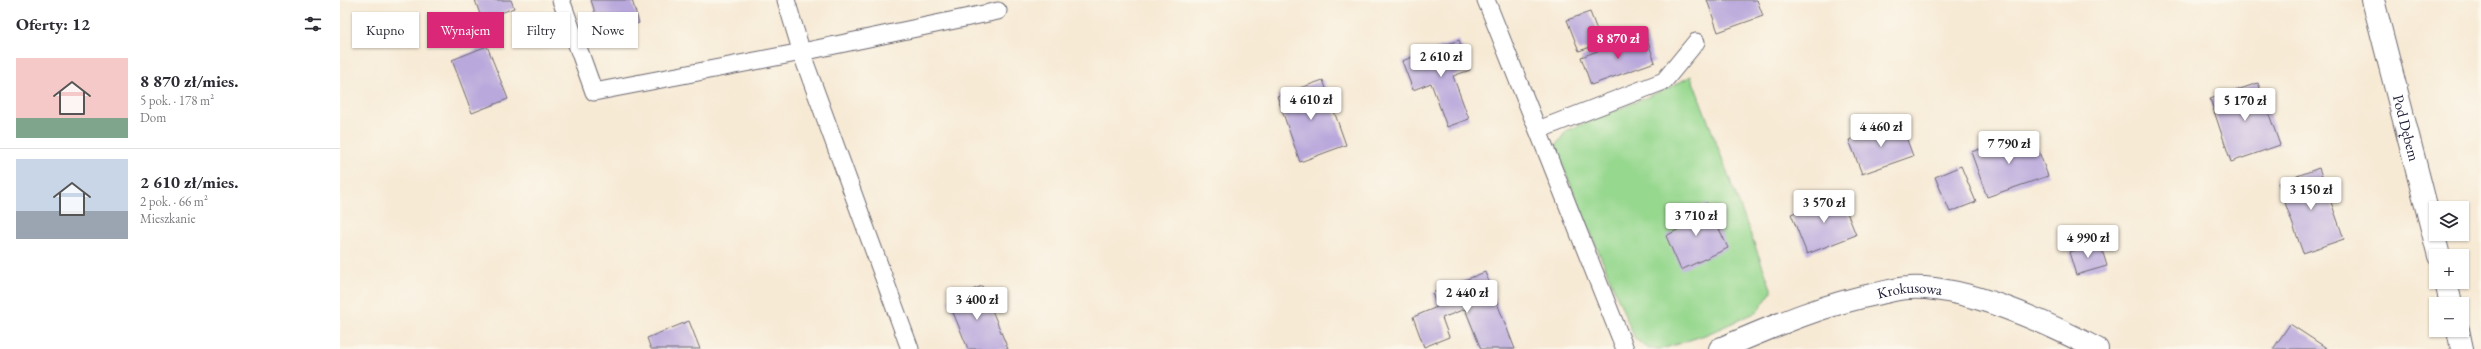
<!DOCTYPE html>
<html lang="pl">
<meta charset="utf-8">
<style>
:root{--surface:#fff;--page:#f7f7f7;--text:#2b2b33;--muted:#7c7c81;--line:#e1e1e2;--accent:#db2777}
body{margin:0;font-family:"EB Garamond",serif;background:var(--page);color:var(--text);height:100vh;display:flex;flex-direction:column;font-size:15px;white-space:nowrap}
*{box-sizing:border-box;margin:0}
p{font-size:13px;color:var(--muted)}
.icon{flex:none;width:22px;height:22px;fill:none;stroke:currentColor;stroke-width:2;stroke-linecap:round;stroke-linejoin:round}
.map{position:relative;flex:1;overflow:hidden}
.drawer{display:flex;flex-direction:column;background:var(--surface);width:340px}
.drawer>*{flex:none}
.top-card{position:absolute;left:12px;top:12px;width:380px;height:36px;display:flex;gap:8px}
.buttons{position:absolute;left:2089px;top:201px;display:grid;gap:8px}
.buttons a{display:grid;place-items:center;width:40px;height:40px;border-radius:0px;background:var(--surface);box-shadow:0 1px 3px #0004;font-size:20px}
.price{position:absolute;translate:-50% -34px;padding:0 9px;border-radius:4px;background:#fff;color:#222;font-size:13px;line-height:26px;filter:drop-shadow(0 1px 2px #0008)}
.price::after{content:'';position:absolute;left:50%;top:24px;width:12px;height:9px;margin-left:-6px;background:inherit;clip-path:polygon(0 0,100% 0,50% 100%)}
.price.active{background:var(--accent);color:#fff}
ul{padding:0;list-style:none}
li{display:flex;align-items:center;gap:12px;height:100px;padding:0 16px}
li+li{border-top:1px solid var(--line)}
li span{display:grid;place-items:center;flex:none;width:112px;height:80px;border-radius:0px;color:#555}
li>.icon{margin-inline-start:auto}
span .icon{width:48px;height:48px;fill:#fffc;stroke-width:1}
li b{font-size:17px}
h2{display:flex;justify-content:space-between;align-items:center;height:48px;padding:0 16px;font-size:17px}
.chip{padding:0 14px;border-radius:0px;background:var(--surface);box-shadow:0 1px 3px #0004;font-size:14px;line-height:36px}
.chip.active{background:var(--accent);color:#fff}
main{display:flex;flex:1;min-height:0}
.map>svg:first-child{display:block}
.green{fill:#97d88f;stroke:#5c7d65}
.building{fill:#b9a8dc}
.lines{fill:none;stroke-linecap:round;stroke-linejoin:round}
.service-casing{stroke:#6d6871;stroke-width:19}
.minor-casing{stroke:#6d6871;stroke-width:24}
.service{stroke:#fff;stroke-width:17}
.minor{stroke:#fff;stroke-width:22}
.labels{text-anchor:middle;stroke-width:4;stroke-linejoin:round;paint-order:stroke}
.street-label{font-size:15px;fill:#22223b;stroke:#fbf7ec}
</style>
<main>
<section class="drawer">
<h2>Oferty: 12<svg class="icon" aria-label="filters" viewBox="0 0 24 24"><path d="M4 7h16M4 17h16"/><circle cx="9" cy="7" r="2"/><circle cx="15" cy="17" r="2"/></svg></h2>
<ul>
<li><span style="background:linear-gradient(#f6c9c9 75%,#7fa58c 0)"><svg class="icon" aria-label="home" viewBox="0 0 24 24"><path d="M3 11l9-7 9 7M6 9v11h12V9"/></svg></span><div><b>8 870 zł/mies.</b><p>5 pok. · 178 m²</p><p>Dom</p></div></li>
<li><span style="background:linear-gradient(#c9d6e8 65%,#9aa5b1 0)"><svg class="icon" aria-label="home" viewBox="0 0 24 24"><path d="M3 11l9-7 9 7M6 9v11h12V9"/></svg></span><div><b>2 610 zł/mies.</b><p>2 pok. · 66 m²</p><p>Mieszkanie</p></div></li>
</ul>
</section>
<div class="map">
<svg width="2141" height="349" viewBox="0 0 2141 349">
<rect width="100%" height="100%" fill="#fbf7ec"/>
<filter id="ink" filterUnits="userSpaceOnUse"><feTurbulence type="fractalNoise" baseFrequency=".025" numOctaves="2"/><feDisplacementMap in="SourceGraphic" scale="8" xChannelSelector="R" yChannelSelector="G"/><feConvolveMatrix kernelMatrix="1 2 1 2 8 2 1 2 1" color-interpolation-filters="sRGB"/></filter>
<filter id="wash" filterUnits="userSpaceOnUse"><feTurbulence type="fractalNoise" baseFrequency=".012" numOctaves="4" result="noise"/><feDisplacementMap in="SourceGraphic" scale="16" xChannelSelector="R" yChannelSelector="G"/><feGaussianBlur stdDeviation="0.9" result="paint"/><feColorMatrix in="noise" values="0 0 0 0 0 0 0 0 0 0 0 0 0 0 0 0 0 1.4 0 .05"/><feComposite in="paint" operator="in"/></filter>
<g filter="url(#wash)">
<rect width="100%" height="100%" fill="#f7ead5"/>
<path class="green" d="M1351,76l81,215 -15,21 -52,23 -43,14h-13l-14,-10 -80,-192 11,-16 105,-44z"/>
<g id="blocks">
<path class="building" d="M135,0h36l3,8 -32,12z
M251,0h41l7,23 -37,12z
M1367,0h50l6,16 -45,16z
M1250,12l12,31 -23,8 -12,-31z
M1305,34l10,28 -64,23 -10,-28z
M1119,40l11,30 -17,6 16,43 -22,8 -16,-44 -18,7 -11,-29z
M147,46l21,53 -36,14 -20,-53z
M983,80l23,65 -46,17 -23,-66z
M1918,83l22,62 -49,17 -21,-63z
M1560,121l13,35 -51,18 -13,-34z
M1692,133l16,43 -61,21 -16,-45z
M1621,166l15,36 -26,10 -15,-35z
M1979,168l25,71 -41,14 -25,-70z
M1500,195l16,40 -49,19 -16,-40z
M1367,203l21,45 -47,22 -15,-34 13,-7 -5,-10z
M1760,243l7,23 -31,9 -7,-23z
M1145,272l30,77h-34l-16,-40 -23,9 7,19 -25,10 -11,-30 24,-10 -5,-14z
M642,286l26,63h-40l-20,-49z
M349,321l11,28h-49l-4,-11z
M1950,324l38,25h-55z"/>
</g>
</g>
<g filter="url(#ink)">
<use href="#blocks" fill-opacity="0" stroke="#6d6871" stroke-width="1"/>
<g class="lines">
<defs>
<path id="service" d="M221,0l33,92 208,-40 196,-41
M446,0l18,60 106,289
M1146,0l139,349
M1198,130l126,-49 32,-39"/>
<g id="minor">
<path id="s1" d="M2033,0l66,256"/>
<path d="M2106,282l5,22"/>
<path d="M2118,330l4,19"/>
<path id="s2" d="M1380,349c52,-22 101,-44 156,-55 11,-2 22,-6 33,-6 56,-3 139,35 188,61"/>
</g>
</defs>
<use href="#service" class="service-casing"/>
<use href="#minor" class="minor-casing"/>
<use href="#service" class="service"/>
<use href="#minor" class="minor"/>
</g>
</g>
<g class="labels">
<g class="street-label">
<text dy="5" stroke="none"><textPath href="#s1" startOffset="132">Pod Dębem</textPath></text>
<text dy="5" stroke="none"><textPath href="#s2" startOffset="200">Krokusowa</textPath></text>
</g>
</g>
</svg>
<div class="buttons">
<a><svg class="icon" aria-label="layers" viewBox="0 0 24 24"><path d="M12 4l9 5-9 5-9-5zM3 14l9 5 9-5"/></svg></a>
<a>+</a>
<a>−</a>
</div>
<b class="price active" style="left:1278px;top:60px">8 870 zł</b>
<b class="price" style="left:1101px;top:78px">2 610 zł</b>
<b class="price" style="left:971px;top:121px">4 610 zł</b>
<b class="price" style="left:1905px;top:122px">5 170 zł</b>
<b class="price" style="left:1541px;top:148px">4 460 zł</b>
<b class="price" style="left:1669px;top:165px">7 790 zł</b>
<b class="price" style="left:1971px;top:211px">3 150 zł</b>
<b class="price" style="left:1484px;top:224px">3 570 zł</b>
<b class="price" style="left:1356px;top:237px">3 710 zł</b>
<b class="price" style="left:1748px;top:259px">4 990 zł</b>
<b class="price" style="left:1127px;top:314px">2 440 zł</b>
<b class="price" style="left:637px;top:321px">3 400 zł</b>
<div class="top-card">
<a class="chip">Kupno</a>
<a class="chip active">Wynajem</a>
<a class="chip">Filtry</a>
<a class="chip">Nowe</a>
</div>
</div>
</main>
